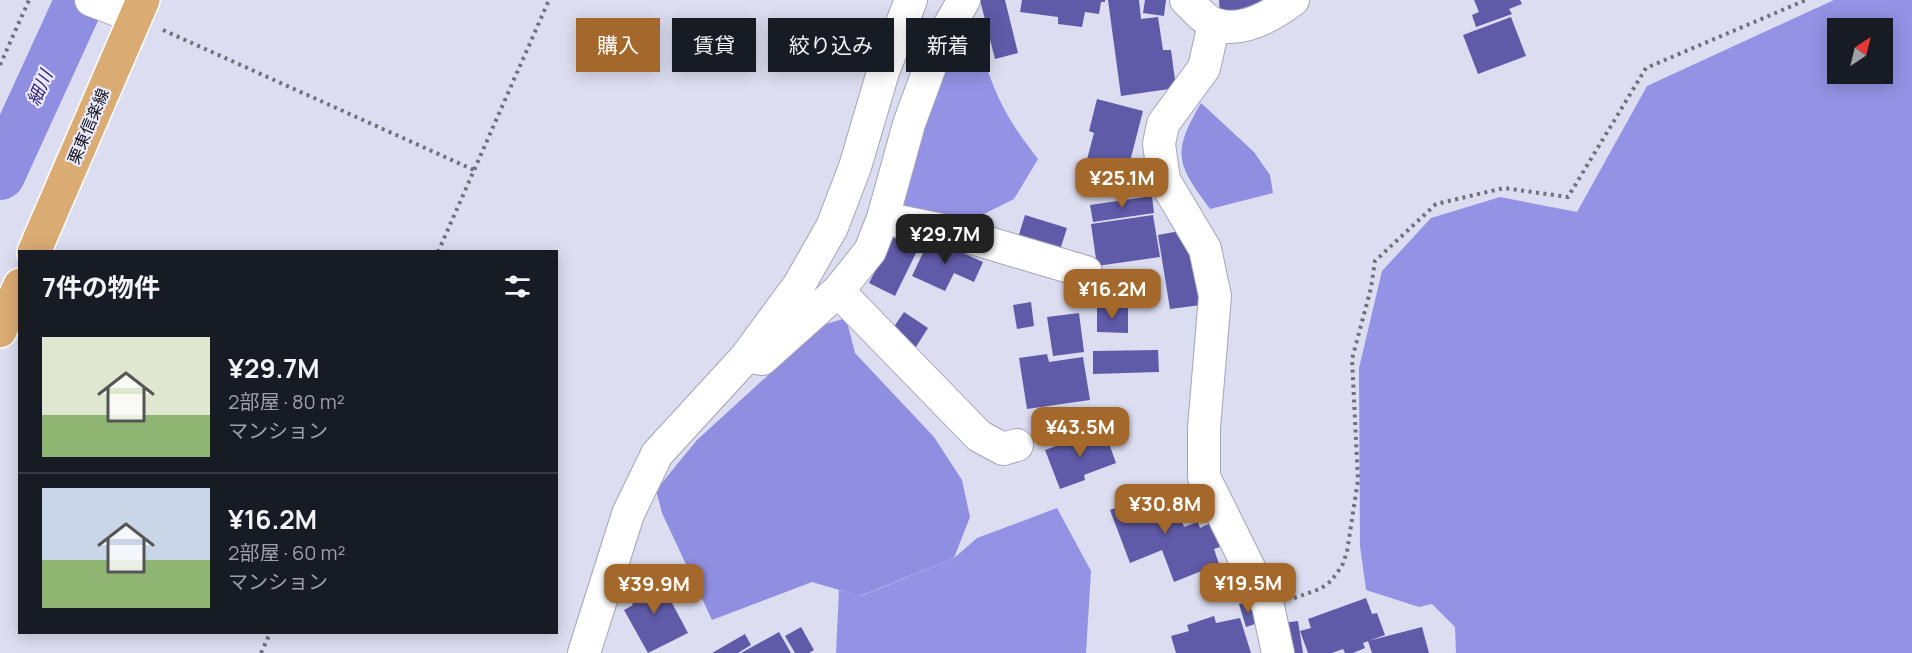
<!DOCTYPE html>
<html lang="ja">
<meta charset="utf-8">
<style>
:root{--surface:#171b24;--page:#242831;--text:#f1f3f6;--muted:#9ea1a6;--line:#363941;--accent:#a4682a}
body{margin:0;font-family:Manrope,"Noto Sans JP",sans-serif;background:var(--page);color:var(--text);height:100vh;display:flex;flex-direction:column;font-size:22px;white-space:nowrap}
*{box-sizing:border-box;margin:0}
p{font-size:20px;color:var(--muted)}
.icon{flex:none;width:33px;height:33px;fill:none;stroke:currentColor;stroke-width:2;stroke-linecap:round;stroke-linejoin:round}
.map{position:relative;flex:1;overflow:hidden}
.panel{position:absolute;left:18px;top:250px;width:540px;height:384px;display:flex;flex-direction:column;background:var(--surface);border-radius:0px;box-shadow:0 3px 15px #0003}
.panel>*{flex:none}
.hud{position:absolute;left:576px;top:18px;width:570px;height:54px;display:flex;gap:12px}
.needle{width:39px;rotate:35deg}
.buttons{position:absolute;left:1827px;top:18px;display:grid;gap:12px}
.buttons a{display:grid;place-items:center;width:66px;height:66px;border-radius:0px;background:var(--surface);box-shadow:0 3px 15px #0003;font-size:30px}
.price{position:absolute;translate:-50% -51px;padding:0 14px;border-radius:12px;background:var(--accent);color:#fff;font-size:20px;line-height:39px;filter:drop-shadow(0 2px 3px #0008)}
.price::after{content:'';position:absolute;left:50%;top:36px;width:18px;height:14px;margin-left:-9px;background:inherit;clip-path:polygon(0 0,100% 0,50% 100%)}
.price.current{background:#222;color:#fff}
ul{padding:0;list-style:none}
li{display:flex;align-items:center;gap:18px;height:150px;padding:0 24px}
li+li{border-top:2px solid var(--line)}
li span{display:grid;place-items:center;flex:none;width:168px;height:120px;border-radius:0px;color:#555}
li>.icon{margin-inline-start:auto}
span .icon{width:72px;height:72px;fill:#fffc;stroke-width:1}
li b{font-size:26px}
h2{display:flex;justify-content:space-between;align-items:center;height:72px;padding:0 24px;font-size:26px}
.tag{padding:0 21px;border-radius:0px;background:var(--surface);box-shadow:0 3px 15px #0003;font-size:21px;line-height:54px}
.tag.current{background:var(--accent);color:#fff}
.map>svg:first-child{display:block}
.forest{fill:#9392e4;fill-rule:evenodd}
.water{fill:#908ee0}
.lines{fill:none;stroke-linecap:round;stroke-linejoin:round}
.river{stroke:#908ee0;stroke-width:50}
.building{fill:#605ba9}
.minor-casing{stroke:#a3a4b7;stroke-width:34}
.major-casing{stroke:#fff;stroke-width:36}
.path{stroke:#6f707c;stroke-width:4;stroke-dasharray:3 4.5;stroke-linecap:butt}
.minor{stroke:#fff;stroke-width:32}
.major{stroke:#daac74;stroke-width:33}
.labels{text-anchor:middle;stroke-width:4.5;stroke-linejoin:round;paint-order:stroke}
.street-label{font-size:16px;fill:#101016;stroke:#e9eafe}
.water-label{font-size:18px;font-style:italic;fill:#311d7c;stroke:#e9eafe}
</style>
<div class="map">
<svg width="1912" height="653" viewBox="0 0 1912 653">
<rect width="100%" height="100%" fill="#dcddf0"/>
<path class="forest" d="M1834,0h78v653h-456l-1,-26 -23,-23 -13,3 -53,-17 -6,-44 -1,-178 23,-97 49,-53 69,-21 77,15 70,-126zM1882,28v46h-44v-46z
M952,38l31,18c14,45 27,67 55,103l-24,40 -50,25 -67,-17z
M1057,508l34,63 -5,82h-250l3,-63 22,6 93,-38 23,-20z"/>
<path class="water" d="M1201,103l53,49 16,23 3,18 -63,16c-33,-45 -39,-55 -9,-106z
M846,318l9,35 79,84 28,43 8,37 -16,41 -94,38 -48,-14 -100,38 -50,-107 -6,-23 41,-50 126,-115z"/>
<g class="lines">
<path class="river" d="M0,175l80,-175"/>
</g>
<path class="building" d="M980,0h25l13,53 -23,6z
M1022,0h83v2h-4l-2,12 -14,-2 -3,15 -24,-3v-7l-38,-5z
M1108,0h31l2,19 17,-2 5,33h8l4,30 -6,9 -48,7z
M1145,0h21l-2,16 -21,-3z
M1219,0h56l-23,15 -32,-1z
M1474,0h46l2,4 -13,5 3,5 -36,13 -4,-12 7,-3z
M1511,17l15,39 -48,18 -15,-39z
M1097,99l46,12 -17,66 -41,-10 9,-34 -5,-2z
M1152,196l2,17 -61,9 -3,-17z
M1025,215l42,13 -8,25 -42,-12z
M1153,215l7,42 -63,9 -6,-42z
M1185,230l9,15 7,60 -31,4 -12,-74z
M892,237l26,12 -23,47 -26,-13z
M930,238l53,24 -9,20 -20,-9 -9,18 -33,-15z
M1031,302l3,24 -17,3 -4,-24z
M1097,306l31,1v26l-31,-1z
M904,312l24,16 -12,19 -25,-16z
M1079,313l5,39 -31,4 -6,-39z
M1158,350l1,22 -66,2v-23z
M1047,354l2,8 34,-5 7,43 -63,9 -8,-51z
M1104,429l12,34 -32,12 1,5 -25,9 -15,-39z
M1169,488l15,39 14,-5 2,6 11,-5 9,24 -6,2 5,15 -45,18 -12,-32 -32,13 -20,-53z
M657,575l31,58 -40,20 -24,-43 9,-5 -7,-13z
M1366,598l6,16 5,-1 8,22 -22,8 2,5 -12,5h-8l-2,-4 -11,4h-24l-8,-22 11,-3 -3,-9z
M1251,601l7,22 -12,4 -7,-23z
M1214,616l2,7 24,-5 11,35h-75l-5,-17 18,-5 -2,-6z
M1298,621l5,32h-16l-4,-30z
M801,627l13,23 -5,3h-14l-10,-17z
M1422,627l7,26h-57l-4,-12z
M779,632l12,21h-50z
M745,634l6,11 -13,8h-26z"/>
<g class="lines">
<defs>
<path id="minor" d="M91,0l44,17
M1186,0c8,7 19,21 29,24 26,10 58,-9 78,-24
M1214,24l-10,44 -41,56 -4,20 5,36 41,69 10,47 -11,132v49l64,129 10,47
M883,218l69,14 134,40
M838,291l141,145 24,13 14,-4
M756,358l6,1 76,-68 32,-40 13,-33 26,-94 29,-79 26,-45
M584,653l44,-139 29,-60 89,-97 53,-72 33,-58 23,-60 28,-95 28,-72"/>
<path id="major" d="M34,252l109,-252
M0,331l20,-46"/>
</defs>
<use href="#minor" class="minor-casing"/>
<use href="#major" class="major-casing"/>
<path class="path" d="M163,30l311,140
M0,65l29,-65
M438,252l111,-252
M1294,598l26,-9 11,-8 11,-15 5,-14 11,-72 -6,-121 19,-71 4,-27 61,-57 68,-16 64,9 78,-129 160,-68
M261,653l9,-20"/>
<use href="#minor" class="minor"/>
<use href="#major" class="major"/>
</g>
<g class="labels">
<g class="street-label">
<text transform="translate(88 126) rotate(-67)" y="6">栗東信楽線</text>
</g>
<g class="water-label">
<text transform="translate(40 88) rotate(-66)" y="6">細川</text>
</g>
</g>
</svg>
<div class="buttons">
<a><svg class="needle" viewBox="-14 -14 28 28"><path d="M0-13l5 13h-10z" fill="#e53935"/><path d="M0 13l5-13h-10z" fill="#9ea1a6"/></svg></a>
</div>
<b class="price" style="left:1122px;top:209px">¥25.1M</b>
<b class="price current" style="left:945px;top:265px">¥29.7M</b>
<b class="price" style="left:1112px;top:320px">¥16.2M</b>
<b class="price" style="left:1080px;top:458px">¥43.5M</b>
<b class="price" style="left:1165px;top:535px">¥30.8M</b>
<b class="price" style="left:1248px;top:614px">¥19.5M</b>
<b class="price" style="left:654px;top:615px">¥39.9M</b>
<div class="hud">
<a class="tag current">購入</a>
<a class="tag">賃貸</a>
<a class="tag">絞り込み</a>
<a class="tag">新着</a>
</div>
<section class="panel">
<h2>7件の物件<svg class="icon" aria-label="filters" viewBox="0 0 24 24"><path d="M4 7h16M4 17h16"/><circle cx="9" cy="7" r="2"/><circle cx="15" cy="17" r="2"/></svg></h2>
<ul>
<li><span style="background:linear-gradient(#dfe7d0 65%,#8fb573 0)"><svg class="icon" aria-label="home" viewBox="0 0 24 24"><path d="M3 11l9-7 9 7M6 9v11h12V9"/></svg></span><div><b>¥29.7M</b><p>2部屋 · 80 m²</p><p>マンション</p></div></li>
<li><span style="background:linear-gradient(#c9d6e8 60%,#8fb573 0)"><svg class="icon" aria-label="home" viewBox="0 0 24 24"><path d="M3 11l9-7 9 7M6 9v11h12V9"/></svg></span><div><b>¥16.2M</b><p>2部屋 · 60 m²</p><p>マンション</p></div></li>
</ul>
</section>
</div>
